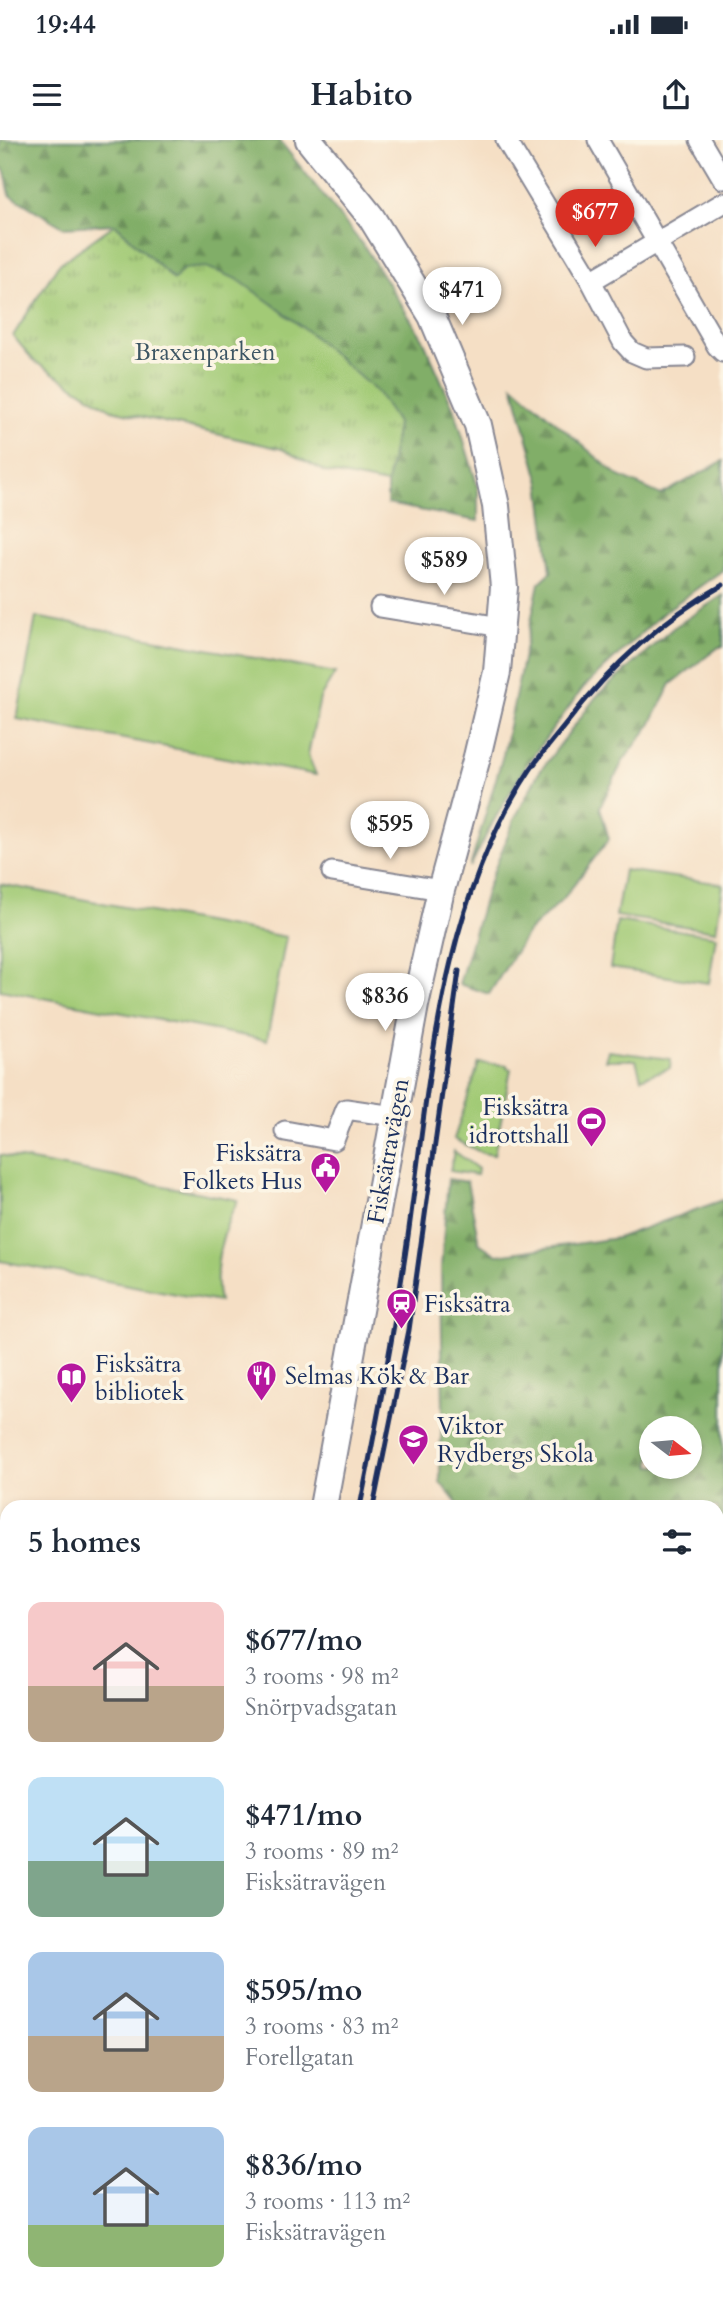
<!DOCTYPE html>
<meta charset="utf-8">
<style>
:root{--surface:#fff;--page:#f6f6f7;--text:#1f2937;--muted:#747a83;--accent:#d93025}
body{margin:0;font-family:Cardo,serif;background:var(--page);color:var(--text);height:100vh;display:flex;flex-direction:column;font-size:26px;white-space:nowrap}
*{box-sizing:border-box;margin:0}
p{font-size:23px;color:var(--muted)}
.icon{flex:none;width:38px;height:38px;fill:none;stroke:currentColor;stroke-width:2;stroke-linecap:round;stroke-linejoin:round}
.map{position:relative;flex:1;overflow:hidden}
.sheet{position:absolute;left:0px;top:1360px;width:724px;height:800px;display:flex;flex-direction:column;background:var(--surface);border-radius:21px 21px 0 0;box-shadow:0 4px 10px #0003}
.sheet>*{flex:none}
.needle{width:46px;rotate:106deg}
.buttons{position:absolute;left:639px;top:1276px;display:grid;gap:14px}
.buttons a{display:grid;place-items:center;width:63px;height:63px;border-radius:50%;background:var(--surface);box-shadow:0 4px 10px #0003;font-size:35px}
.price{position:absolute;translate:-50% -60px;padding:0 16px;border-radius:24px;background:#fff;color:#222;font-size:23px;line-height:46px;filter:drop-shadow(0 2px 4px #0008)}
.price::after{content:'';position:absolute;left:50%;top:42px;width:21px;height:16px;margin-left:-10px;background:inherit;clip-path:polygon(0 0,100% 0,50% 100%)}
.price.current{background:var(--accent);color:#fff}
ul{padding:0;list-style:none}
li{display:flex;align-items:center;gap:21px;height:175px;padding:0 28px}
li span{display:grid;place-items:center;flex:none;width:196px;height:140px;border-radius:14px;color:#555}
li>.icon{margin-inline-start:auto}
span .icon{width:84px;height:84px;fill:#fffc;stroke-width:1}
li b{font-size:30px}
h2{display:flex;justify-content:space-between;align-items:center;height:84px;padding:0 28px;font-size:30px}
.status{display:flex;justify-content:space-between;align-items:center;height:49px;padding:0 35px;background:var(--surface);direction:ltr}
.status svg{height:19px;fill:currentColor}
header{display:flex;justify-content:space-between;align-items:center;height:91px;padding:0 28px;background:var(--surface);font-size:32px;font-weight:800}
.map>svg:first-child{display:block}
.green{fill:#a2ca76;stroke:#5e7c6a;stroke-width:2}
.forest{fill:url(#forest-firs);stroke:#4e6e62;stroke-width:2;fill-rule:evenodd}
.park{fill:url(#park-tufts);stroke:#5e7c6a;stroke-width:2}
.water{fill:url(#water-waves);stroke:#3f76a0;stroke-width:2}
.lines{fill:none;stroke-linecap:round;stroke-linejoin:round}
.street-casing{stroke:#888792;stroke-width:23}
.secondary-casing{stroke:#888792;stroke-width:30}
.street{stroke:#fff;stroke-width:19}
.secondary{stroke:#fff;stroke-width:26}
.rail{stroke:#1b2f5e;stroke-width:5}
.labels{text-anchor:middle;stroke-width:7;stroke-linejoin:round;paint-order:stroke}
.park-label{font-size:24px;fill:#3d5664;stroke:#fcf5e5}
.poi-label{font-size:24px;fill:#1b2f5e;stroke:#fcf5e5;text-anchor:start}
.street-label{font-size:24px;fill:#1b2f5e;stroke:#fcf5e5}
</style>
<div class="status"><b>19:44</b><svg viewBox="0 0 49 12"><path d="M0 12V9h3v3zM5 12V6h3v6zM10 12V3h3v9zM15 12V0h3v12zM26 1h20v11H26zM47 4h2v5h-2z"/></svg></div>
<header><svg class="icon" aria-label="menu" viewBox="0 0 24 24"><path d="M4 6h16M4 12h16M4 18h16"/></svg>Habito<svg class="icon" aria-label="share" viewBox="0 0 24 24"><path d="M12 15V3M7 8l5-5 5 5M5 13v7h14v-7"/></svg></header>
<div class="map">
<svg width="723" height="2158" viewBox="0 0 723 2158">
<defs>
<pattern id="forest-firs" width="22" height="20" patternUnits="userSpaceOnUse" patternTransform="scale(1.75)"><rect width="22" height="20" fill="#81ae67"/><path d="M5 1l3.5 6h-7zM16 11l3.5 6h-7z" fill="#698e58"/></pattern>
<pattern id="park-tufts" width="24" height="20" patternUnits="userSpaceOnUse" patternTransform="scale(1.75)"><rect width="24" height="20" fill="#a2ca76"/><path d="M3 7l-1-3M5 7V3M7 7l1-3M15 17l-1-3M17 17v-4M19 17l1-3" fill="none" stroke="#83a464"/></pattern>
<pattern id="water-waves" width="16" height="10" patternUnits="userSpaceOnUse" patternTransform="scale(1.75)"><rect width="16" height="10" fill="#63bee1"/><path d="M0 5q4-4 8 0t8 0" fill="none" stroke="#519bba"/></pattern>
</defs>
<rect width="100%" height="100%" fill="#fcf5e5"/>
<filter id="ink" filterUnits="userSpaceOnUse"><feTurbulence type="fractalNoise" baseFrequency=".0143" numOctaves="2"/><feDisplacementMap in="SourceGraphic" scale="14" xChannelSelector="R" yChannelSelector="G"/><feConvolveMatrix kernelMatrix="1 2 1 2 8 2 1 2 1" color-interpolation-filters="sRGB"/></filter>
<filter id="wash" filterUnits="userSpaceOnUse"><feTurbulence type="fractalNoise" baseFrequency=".00686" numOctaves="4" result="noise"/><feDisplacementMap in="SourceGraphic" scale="28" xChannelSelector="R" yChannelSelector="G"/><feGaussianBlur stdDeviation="1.57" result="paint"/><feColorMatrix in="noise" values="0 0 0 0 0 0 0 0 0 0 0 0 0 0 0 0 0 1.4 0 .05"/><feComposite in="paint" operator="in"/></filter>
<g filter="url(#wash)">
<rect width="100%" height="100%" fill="#f5dfc5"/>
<path class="green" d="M36,477l299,56 -15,25 -12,57 8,20 -299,-56z
M624,730l99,14 -7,47 -100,-15z
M0,744l286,53 -19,103 -267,-50z
M617,781l99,15 -7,47 -99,-15z
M608,911l63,8 -1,9 -29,10 -5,-18h-31z
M479,923l28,2v3l4,1 -17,86 -12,-2 -28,-14z
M454,1011l24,18 -1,6 -27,-4z
M0,1015l238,45c-16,30 -26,68 -19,102l-219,-41z
M0,1381l7,2v106l-7,-1z
M7,1971v66l-7,5v-68z"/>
<path class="forest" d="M0,0h279l87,109 57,90 33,75 22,74v33l-91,-17v-20l10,-61 -20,-30 -65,-58 -40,-31 -98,-24 -59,-56 -52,3 -53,-32 -5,-23 -5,-7z
M513,245l104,90 44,20 62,-34v109l-59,42 -80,75 -58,78 -33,57 -23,45 33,-112 36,-172 12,-11 -11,-89z
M723,455v52h-4l-48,37 -22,43 -26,34 -23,46 9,32 -46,60 -35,33 -39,62 -30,-10 29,-98 26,-66 24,-46 58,-77 77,-69z
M448,1039l19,3 12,61 18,12 120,-17 106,-38v545l-5,13v-251h-258l-20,-25v-32l3,-38 -2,-144zM651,1288h39v38h-39z
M209,2153v-1l180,1v5h-184z"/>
<path class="park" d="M115,84l59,56 9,-11 23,-2 31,12 35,25 40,31 66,58 19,30 -10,61 -61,-12 -44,-23 -170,-39 -78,-49 -21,-25 45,-71z"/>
<path class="water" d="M723,1634v90l-5,-7v-72z
M723,1927v231h-72l2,-5 65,-1v-213z"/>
</g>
<g filter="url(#ink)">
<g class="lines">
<defs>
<path id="street" d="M506,0l85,141 32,61 9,10 14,6 39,-1
M598,0l119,206 6,6
M700,0l23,39
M591,141l132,-78
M380,467l121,20
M332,732l109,18
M285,991l49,9 12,-31 48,7
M718,1550l5,-9
M489,2152l2,6"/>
<path id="secondary" d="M309,0l62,77 61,99 46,109 18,81 8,81 -7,85 -20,85 -36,133 -26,115 -92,502
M187,2158l4,-6"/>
</defs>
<use href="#street" class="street-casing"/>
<use href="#secondary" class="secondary-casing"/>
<use href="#street" class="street"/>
<use href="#secondary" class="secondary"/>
<path class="rail" d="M360,1367c18,-90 35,-180 48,-271 22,-157 32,-330 122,-466 11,-16 24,-31 36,-46 43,-56 96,-105 157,-139
M373,1367l36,-177 50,-359
M414,2158v-6"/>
</g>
</g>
<defs>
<symbol id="stadium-pin" viewBox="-11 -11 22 30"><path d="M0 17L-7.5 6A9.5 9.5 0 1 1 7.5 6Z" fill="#b5179e" stroke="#fcf5e5"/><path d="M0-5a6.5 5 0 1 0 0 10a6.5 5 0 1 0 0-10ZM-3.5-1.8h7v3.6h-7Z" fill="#fff"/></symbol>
<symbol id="civic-pin" viewBox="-11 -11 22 30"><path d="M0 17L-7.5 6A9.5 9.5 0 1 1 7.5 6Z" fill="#b5179e" stroke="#fcf5e5"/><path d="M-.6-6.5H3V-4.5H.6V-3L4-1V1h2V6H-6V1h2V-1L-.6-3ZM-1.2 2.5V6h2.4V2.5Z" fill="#fff"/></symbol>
<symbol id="station-pin" viewBox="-11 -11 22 30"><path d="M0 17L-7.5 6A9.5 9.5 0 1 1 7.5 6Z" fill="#b5179e" stroke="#fcf5e5"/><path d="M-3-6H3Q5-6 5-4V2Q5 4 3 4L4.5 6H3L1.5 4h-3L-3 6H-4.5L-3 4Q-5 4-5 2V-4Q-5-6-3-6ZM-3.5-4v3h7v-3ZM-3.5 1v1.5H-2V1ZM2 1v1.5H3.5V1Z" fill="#fff"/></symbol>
<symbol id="restaurant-pin" viewBox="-11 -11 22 30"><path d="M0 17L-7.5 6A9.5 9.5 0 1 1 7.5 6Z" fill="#b5179e" stroke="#fcf5e5"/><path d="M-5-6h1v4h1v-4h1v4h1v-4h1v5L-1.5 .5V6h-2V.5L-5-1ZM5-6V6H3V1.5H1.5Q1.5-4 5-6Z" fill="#fff"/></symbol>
<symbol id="library-pin" viewBox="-11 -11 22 30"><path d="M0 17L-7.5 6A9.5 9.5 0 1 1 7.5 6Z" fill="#b5179e" stroke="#fcf5e5"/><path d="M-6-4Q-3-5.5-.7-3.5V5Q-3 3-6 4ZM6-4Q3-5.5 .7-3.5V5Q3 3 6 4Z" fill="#fff"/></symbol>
<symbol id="school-pin" viewBox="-11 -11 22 30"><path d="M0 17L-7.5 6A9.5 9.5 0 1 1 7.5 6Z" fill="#b5179e" stroke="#fcf5e5"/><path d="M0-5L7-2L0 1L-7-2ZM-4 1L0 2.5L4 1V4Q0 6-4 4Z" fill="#fff"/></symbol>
</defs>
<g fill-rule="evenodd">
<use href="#stadium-pin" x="574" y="964" width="35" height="47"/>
<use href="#civic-pin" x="308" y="1010" width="35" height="47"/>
<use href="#station-pin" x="384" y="1146" width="35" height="47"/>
<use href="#restaurant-pin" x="244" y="1218" width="35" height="47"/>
<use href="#library-pin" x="54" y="1220" width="35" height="47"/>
<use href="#school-pin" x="396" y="1282" width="35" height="47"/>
</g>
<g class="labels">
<g class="park-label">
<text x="205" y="220">Braxenparken</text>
</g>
<g class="poi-label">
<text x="569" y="975" text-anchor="end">Fisksätra<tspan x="569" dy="28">idrottshall</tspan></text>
<text x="302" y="1021" text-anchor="end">Fisksätra<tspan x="302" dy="28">Folkets Hus</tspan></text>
<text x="424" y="1172">Fisksätra</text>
<text x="95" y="1232">Fisksätra<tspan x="95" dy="28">bibliotek</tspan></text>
<text x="285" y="1244">Selmas Kök &amp; Bar</text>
<text x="437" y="1294">Viktor<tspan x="437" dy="28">Rydbergs Skola</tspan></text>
</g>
<g class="street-label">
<text transform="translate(388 1011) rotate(-80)" y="8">Fisksätravägen</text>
</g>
</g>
</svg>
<div class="buttons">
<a><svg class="needle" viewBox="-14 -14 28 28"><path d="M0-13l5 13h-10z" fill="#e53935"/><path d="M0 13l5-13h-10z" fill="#747a83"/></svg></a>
</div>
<b class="price current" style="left:595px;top:109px">$677</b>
<b class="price" style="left:462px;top:187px">$471</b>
<b class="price" style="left:444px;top:457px">$589</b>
<b class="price" style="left:390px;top:721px">$595</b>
<b class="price" style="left:385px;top:893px">$836</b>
<section class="sheet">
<h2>5 homes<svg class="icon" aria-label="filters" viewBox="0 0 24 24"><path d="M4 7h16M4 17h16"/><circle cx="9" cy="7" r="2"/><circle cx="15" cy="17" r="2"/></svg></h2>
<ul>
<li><span style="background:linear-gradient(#f6c9c9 60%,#b9a48a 0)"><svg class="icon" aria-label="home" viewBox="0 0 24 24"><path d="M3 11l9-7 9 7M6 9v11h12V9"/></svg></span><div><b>$677/mo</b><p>3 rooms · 98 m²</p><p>Snörpvadsgatan</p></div></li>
<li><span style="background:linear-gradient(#bfe0f5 60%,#7fa58c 0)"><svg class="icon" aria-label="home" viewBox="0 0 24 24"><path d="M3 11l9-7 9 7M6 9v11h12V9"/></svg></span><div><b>$471/mo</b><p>3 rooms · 89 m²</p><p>Fisksätravägen</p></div></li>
<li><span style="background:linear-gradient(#a9c7e8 60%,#b9a48a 0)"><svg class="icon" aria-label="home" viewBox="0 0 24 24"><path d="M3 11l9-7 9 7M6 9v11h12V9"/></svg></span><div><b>$595/mo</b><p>3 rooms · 83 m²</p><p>Forellgatan</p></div></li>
<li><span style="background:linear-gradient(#a9c7e8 70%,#8fb573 0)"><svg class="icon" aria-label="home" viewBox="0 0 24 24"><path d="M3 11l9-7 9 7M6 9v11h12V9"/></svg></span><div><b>$836/mo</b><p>3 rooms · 113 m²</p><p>Fisksätravägen</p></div></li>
</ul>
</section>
</div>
